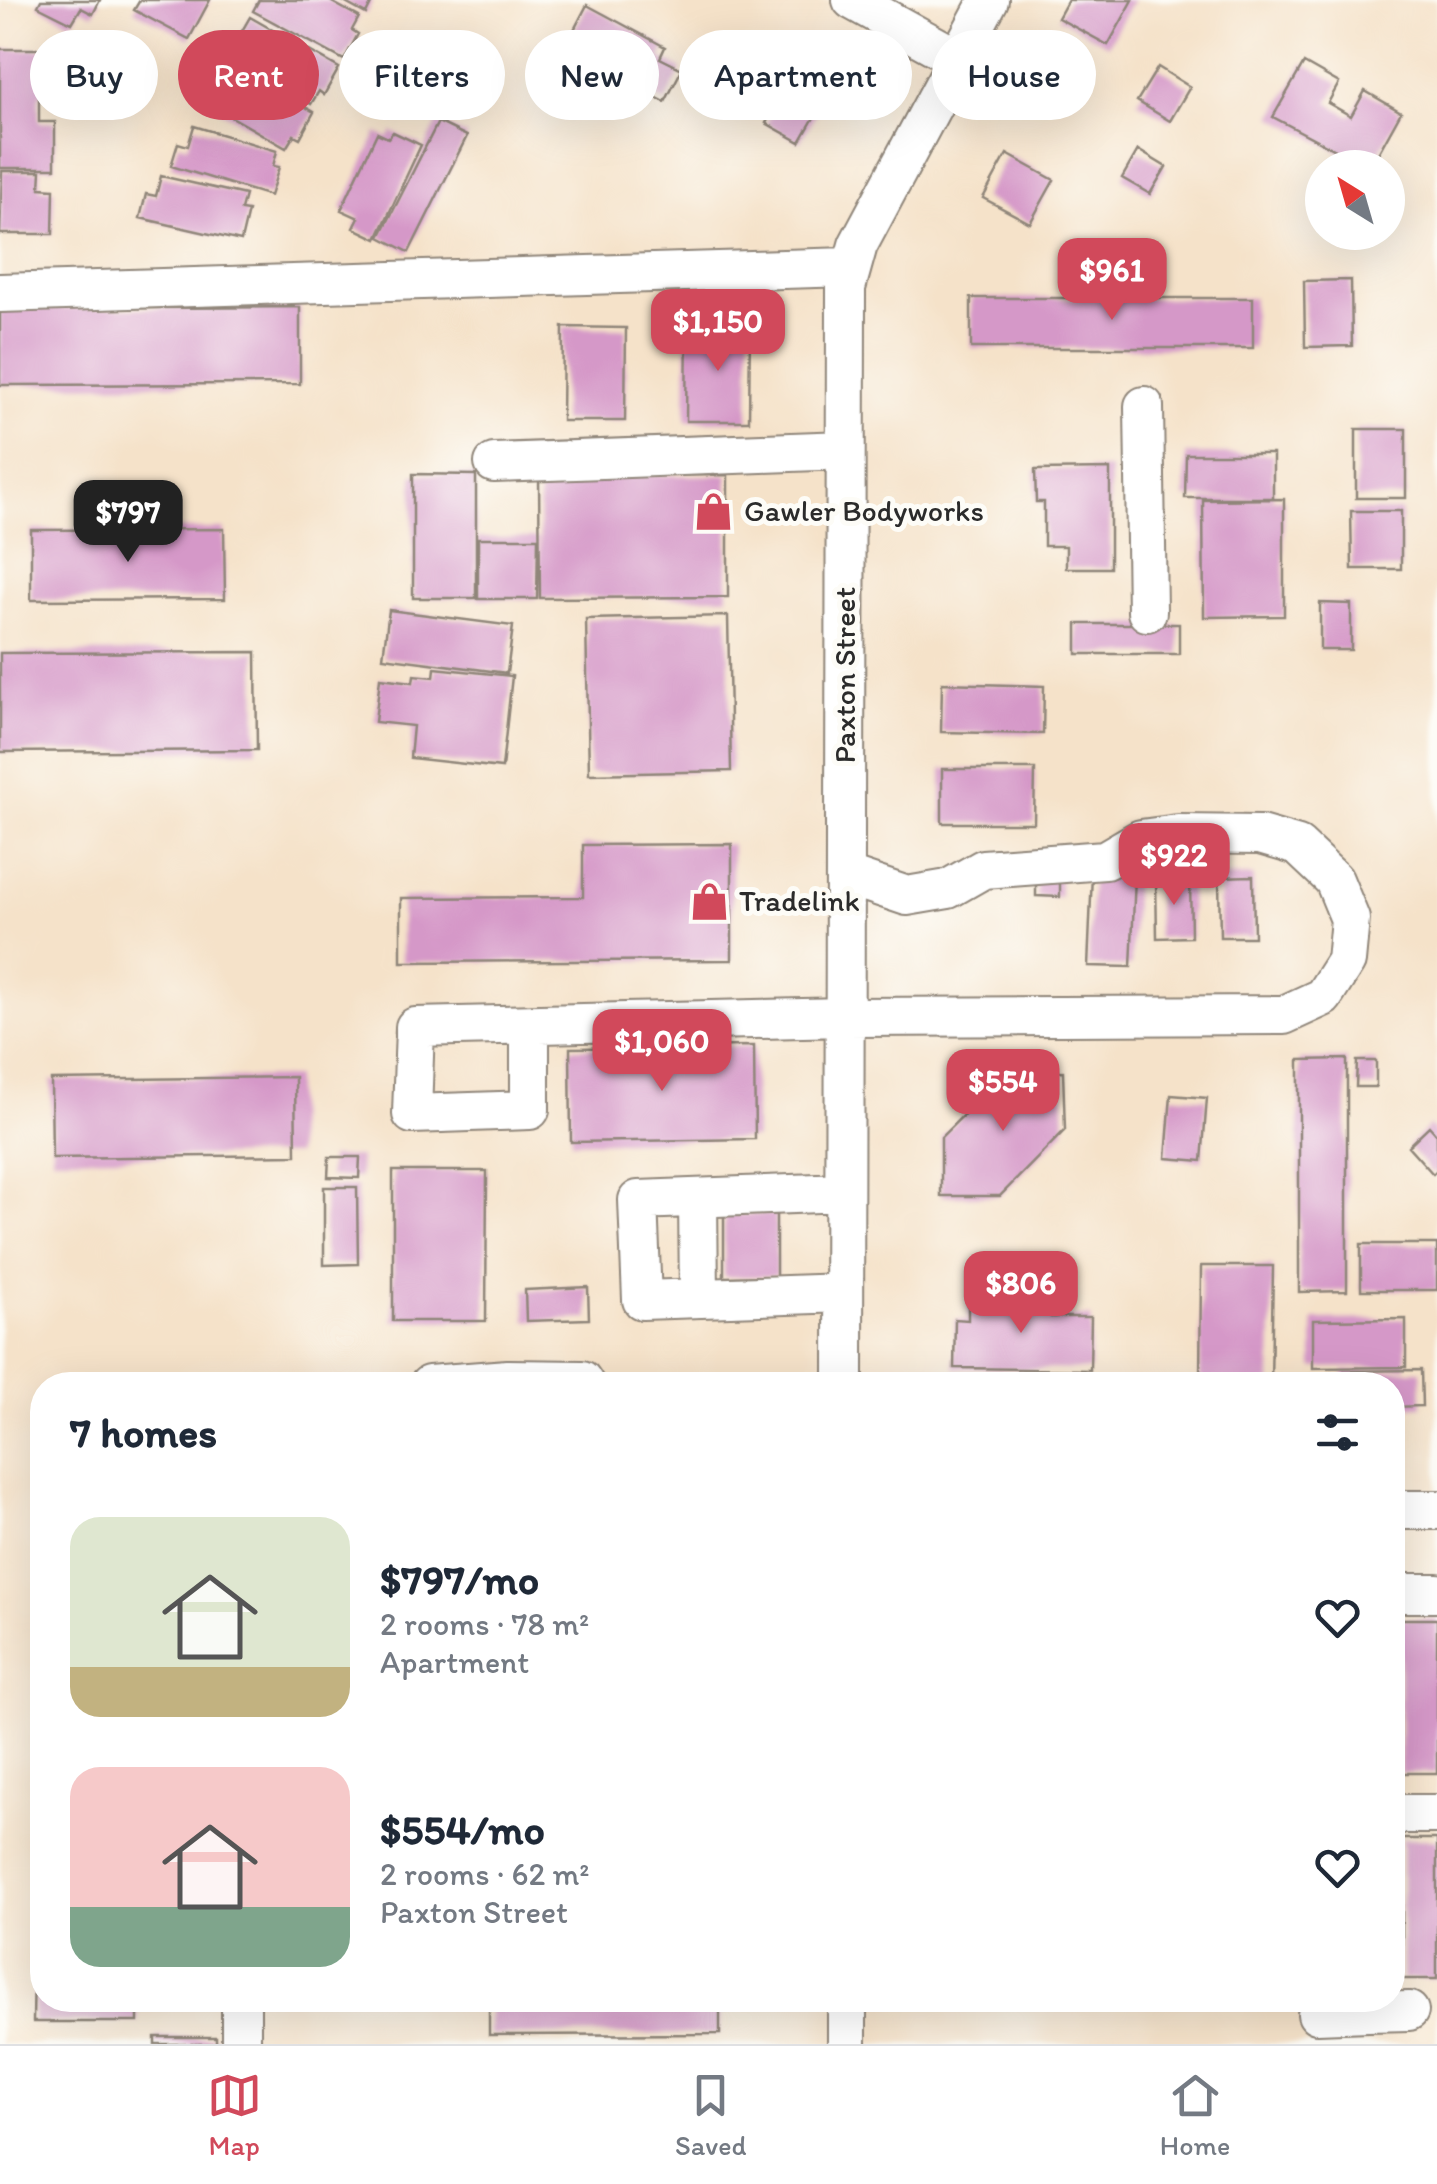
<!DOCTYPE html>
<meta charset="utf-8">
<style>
:root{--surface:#fff;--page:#f6f6f7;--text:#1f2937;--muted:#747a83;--line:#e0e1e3;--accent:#d1495b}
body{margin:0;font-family:Itim,sans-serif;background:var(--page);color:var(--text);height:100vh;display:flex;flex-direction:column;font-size:38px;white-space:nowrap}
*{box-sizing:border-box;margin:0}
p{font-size:32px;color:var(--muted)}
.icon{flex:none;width:55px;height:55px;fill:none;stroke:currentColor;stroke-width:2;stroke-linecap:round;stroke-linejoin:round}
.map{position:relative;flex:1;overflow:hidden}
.drawer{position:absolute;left:30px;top:1372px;width:1375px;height:640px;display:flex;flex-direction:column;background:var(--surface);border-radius:40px;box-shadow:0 10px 40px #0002}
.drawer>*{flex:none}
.hud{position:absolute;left:30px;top:30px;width:1378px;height:90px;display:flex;gap:20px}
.needle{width:65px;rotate:323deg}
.fabs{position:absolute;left:1305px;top:150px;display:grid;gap:20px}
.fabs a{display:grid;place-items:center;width:100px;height:100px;border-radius:50%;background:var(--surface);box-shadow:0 10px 40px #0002;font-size:50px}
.price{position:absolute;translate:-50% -85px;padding:0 22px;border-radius:20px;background:var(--accent);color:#fff;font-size:32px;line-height:65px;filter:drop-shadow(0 2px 5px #0008)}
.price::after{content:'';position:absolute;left:50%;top:60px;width:30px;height:22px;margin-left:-15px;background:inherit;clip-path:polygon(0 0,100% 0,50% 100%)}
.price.current{background:#222;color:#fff}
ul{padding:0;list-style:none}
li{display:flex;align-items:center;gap:30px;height:250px;padding:0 40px}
li span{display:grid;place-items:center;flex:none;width:280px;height:200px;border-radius:30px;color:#555}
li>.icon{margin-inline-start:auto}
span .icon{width:120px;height:120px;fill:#fffc;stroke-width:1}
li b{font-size:42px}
h2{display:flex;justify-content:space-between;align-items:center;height:120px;padding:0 40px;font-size:42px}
.chip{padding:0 35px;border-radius:45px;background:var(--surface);box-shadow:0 10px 40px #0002;font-size:35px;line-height:90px}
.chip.current{background:var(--accent);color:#fff}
.menu{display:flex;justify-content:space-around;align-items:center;height:140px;border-top:2px solid var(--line);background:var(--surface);font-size:28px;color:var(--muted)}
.menu a{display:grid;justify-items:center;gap:5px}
.menu .current{color:var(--accent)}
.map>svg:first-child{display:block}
.building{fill:#d598c8}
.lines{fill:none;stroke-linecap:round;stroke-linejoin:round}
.minor-casing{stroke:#90867a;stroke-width:42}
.minor{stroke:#fff;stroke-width:38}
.labels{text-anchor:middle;stroke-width:10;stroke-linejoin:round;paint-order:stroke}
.poi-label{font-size:30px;fill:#2b2b2b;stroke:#fdfcf7;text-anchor:start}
.street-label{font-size:30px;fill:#2b2b2b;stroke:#fdfcf7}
</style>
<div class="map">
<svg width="1437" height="2044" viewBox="0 0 1437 2044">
<rect width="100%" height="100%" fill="#fdfcf7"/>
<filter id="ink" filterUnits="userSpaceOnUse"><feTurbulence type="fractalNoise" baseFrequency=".01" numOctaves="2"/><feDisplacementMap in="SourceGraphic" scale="20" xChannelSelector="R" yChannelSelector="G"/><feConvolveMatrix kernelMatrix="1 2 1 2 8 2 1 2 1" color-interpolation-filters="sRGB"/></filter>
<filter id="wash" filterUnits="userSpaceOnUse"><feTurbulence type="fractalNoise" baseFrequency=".0048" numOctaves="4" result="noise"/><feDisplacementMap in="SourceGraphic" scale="40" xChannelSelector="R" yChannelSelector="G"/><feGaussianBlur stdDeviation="2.25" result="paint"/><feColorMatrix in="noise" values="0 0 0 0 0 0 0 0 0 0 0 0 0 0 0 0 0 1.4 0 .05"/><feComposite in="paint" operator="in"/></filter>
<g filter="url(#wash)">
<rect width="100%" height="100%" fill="#f5e2c9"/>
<g id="blocks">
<path class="building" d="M41,0h59l-7,14 -12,-6 -9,15 -34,-17z
M140,0h70l-21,39 -55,-29z
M259,0h69l31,17 -7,13 6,4 -14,26 -91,-49z
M340,0h33l-7,14z
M1068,0h65l-25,45 -50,-27z
M587,5l78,42 -5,11 22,11 -17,33 -34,-18 5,-8 -16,-9 -13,24 -34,-17 8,-16 -17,-9z
M250,17l89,51 -15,27 -5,-4 -8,13 -75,-42 10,-18 -8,-6z
M0,49h55v46h-16v27h16v46h-55z
M225,61l89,51 -14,26 -6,-3 -8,13 -75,-43 10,-18 -8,-5z
M1304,63l35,20 -11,20 23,13 14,-25 36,21 -31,56 -97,-51z
M776,64l52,29 -28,49 -34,-19 7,-12 -17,-10z
M1158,67l32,20 -20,34 -33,-20z
M438,122l29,14 -58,116 -29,-15z
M194,126l83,25 -4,15 6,1 -9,29 -99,-30 7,-23 10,3z
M393,132l28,13 -44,94 -23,-11 5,-10 -18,-8 36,-77 11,5z
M1138,150l28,17 -16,27 -28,-16z
M1007,154l47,26 -24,43 -47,-25z
M2,171h39l-1,17 14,1 -1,45h-53z
M161,176l84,19 -4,15 7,1 -7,30 -101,-23 6,-24 10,2z
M1351,280l1,66 -47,1 -1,-66z
M971,298h282v50h-282z
M300,307v77l-300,1v-76z
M563,327l63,1 -1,93h-63z
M687,328h63l-1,93h-63z
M1356,429h50v69h-50z
M1186,454h87v44h-88z
M1110,469v99h-44v-22h-22v-44h-8l-1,-32z
M413,474l63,1v123h-63z
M728,475v122l-188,1 -1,-122z
M1284,499v117l-80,1 -1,-117z
M1351,511h50v58h-49z
M224,529l1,70 -194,1v-70z
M478,538h60l-1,61h-59z
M1320,603l31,1v46h-31z
M389,610l124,16 -6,47 -124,-16z
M728,616l3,155 -142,3 -3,-155z
M1077,624h102v30h-102z
M256,652l1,98 -257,2v-99z
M435,668l77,8 -10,92 -92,-10 3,-32 -38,-4 5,-44 33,4 1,-7 20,2z
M942,683l102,3 -1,48 -102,-2z
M942,769h93l-1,54h-92z
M732,844v116l-331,2v-64l182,-1v-52z
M1036,872l24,1v24l-24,-1z
M1092,874l43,2 -4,91 -43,-1z
M1253,876l1,61h-34l-1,-60z
M1190,877l1,60 -34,1 -1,-60z
M754,1046l1,93 -184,3 -1,-94z
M1347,1059v232l-48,1v-232z
M1357,1061h19v26h-20z
M1063,1071l2,59 -65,66h-59v-59l65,-64z
M295,1077l1,78 -244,3 -1,-78z
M1171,1095l36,3 -5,63 -36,-3z
M1429,1126l8,9v35l-4,4 -25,-28z
M329,1157h31l-1,21 -31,-1z
M393,1171h94l-1,150h-93z
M324,1187h33l1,77 -34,1z
M776,1214v62l-52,1v-62z
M1361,1244h76v46h-76z
M1201,1266h72l-2,119h-71z
M588,1287l1,32 -63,2 -1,-31z
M968,1297l83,1v19h40l-1,53 -136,-2 1,-49 13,1z
M1406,1319v48l-93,1v-48z
M1421,1370l1,36 -30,1v-22h-48v-14z
M1400,1619h37v154h-37z
M1402,1839h35v140h-35z
M34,1965h8v35h96v22h-105z
M489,2000h231v34l-231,1z
M155,2037h61v7h-61z"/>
</g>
</g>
<g filter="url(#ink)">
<use href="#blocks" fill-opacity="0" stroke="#90867a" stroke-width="2.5"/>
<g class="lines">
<defs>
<path id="minor" d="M852,0l105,58
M0,293l849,-26
M1144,406l3,206
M494,463l351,-13
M530,1025v85l-118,4 3,-87 429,-10 440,-2 39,-18 23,-36 4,-42 -16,-39 -36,-34 -38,-11 -82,-1 -37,5 -36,21 -122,9 -35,20 -41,7 -62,-21
M698,1198l1,100
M844,1293l-202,7 -4,-100 206,-8
M429,1385l79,-6 74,1 3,5
M844,1385l2,-1097 12,-43 131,-245
M1392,1510h45
M1392,1593h45
M1392,1814h45
M241,2000v44
M847,2000v44
M1368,2012l41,-1
M1317,2014l51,-2v-12"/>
</defs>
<use href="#minor" class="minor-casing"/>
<use href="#minor" class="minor"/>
</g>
</g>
<defs>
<symbol id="shop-bare" viewBox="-9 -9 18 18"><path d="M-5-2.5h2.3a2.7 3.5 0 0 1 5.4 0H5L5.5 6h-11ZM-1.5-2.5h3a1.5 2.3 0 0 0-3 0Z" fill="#d1495b" stroke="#fdfcf7" stroke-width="2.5" paint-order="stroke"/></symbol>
</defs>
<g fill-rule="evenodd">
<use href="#shop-bare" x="686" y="484" width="55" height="55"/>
<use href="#shop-bare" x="682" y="874" width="55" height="55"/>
</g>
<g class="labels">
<g class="poi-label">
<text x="744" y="521">Gawler Bodyworks</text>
<text x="739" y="911">Tradelink</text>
</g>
<g class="street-label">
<text transform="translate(845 675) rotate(-90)" y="10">Paxton Street</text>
</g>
</g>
</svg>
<div class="fabs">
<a><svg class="needle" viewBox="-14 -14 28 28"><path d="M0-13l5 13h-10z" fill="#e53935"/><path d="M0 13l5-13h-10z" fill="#747a83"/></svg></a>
</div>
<b class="price" style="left:1112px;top:323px">$961</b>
<b class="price" style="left:718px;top:374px">$1,150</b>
<b class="price current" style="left:128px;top:565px">$797</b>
<b class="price" style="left:1174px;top:908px">$922</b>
<b class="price" style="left:662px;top:1094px">$1,060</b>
<b class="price" style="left:1003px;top:1134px">$554</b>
<b class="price" style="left:1021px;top:1336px">$806</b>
<div class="hud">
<a class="chip">Buy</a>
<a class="chip current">Rent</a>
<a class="chip">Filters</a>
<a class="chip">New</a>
<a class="chip">Apartment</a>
<a class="chip">House</a>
</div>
<section class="drawer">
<h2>7 homes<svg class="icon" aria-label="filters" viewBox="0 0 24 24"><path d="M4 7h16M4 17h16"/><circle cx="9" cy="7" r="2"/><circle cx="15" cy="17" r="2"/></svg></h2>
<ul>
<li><span style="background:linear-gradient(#dfe7d0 75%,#c2b280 0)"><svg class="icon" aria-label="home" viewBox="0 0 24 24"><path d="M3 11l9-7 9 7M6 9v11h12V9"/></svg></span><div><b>$797/mo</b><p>2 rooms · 78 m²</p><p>Apartment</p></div><svg class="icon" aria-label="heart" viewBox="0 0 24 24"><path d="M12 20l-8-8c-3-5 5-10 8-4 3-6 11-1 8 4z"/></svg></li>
<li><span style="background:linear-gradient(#f6c9c9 70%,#7fa58c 0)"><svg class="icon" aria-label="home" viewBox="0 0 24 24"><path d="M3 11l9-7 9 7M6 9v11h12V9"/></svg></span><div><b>$554/mo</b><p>2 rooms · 62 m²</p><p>Paxton Street</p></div><svg class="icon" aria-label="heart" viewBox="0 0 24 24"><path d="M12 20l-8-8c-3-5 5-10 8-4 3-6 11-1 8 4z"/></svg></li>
</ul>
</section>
</div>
<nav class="menu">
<a class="current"><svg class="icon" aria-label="map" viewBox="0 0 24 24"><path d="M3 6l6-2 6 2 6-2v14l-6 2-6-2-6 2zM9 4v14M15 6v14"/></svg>Map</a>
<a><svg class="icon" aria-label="saved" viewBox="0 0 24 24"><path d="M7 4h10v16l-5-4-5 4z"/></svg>Saved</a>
<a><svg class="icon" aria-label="home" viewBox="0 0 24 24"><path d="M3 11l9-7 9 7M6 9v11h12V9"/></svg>Home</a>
</nav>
